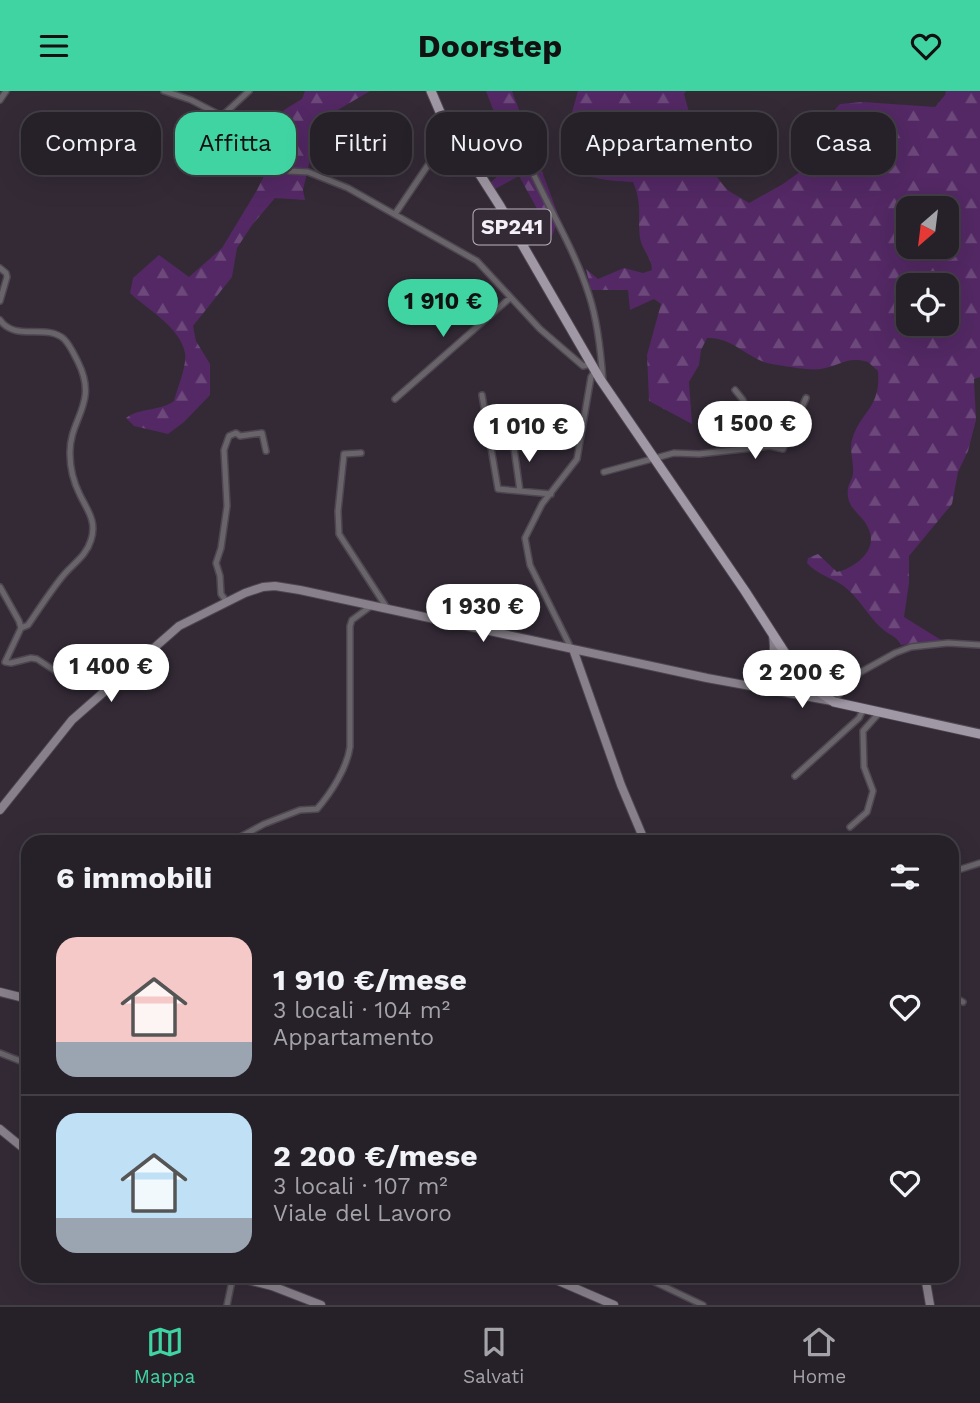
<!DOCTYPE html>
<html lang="it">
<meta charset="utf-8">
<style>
:root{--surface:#262028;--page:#322d34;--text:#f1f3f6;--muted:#a4a3a8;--line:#423e45;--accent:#40d4a2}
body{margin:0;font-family:"Work Sans",sans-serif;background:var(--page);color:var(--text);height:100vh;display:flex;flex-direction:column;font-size:26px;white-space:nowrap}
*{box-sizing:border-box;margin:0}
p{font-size:23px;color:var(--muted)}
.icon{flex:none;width:38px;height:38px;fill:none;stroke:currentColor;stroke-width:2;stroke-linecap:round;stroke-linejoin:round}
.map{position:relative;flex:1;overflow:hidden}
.side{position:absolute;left:21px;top:744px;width:938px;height:448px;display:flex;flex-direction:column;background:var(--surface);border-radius:21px;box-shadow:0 7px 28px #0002,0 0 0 2px var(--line)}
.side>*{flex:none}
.hud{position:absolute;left:21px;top:21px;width:938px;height:63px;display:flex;gap:14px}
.needle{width:46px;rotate:208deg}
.controls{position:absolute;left:896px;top:105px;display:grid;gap:14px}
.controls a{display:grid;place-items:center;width:63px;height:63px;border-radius:14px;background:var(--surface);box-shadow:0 7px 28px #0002,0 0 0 2px var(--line);font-size:35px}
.price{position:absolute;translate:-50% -60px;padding:0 16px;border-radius:24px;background:#fff;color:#222;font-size:23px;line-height:46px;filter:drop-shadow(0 2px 4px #0008)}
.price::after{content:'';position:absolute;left:50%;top:42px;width:21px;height:16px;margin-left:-10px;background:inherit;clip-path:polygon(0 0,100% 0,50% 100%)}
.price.selected{background:var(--accent);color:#111}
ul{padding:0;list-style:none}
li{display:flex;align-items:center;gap:21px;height:175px;padding:0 35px}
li+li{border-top:2px solid var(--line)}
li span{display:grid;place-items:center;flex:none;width:196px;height:140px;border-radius:21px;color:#555}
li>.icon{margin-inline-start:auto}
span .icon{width:84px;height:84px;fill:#fffc;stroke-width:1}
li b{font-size:30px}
h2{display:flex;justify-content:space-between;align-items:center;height:84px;padding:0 35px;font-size:30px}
.tag{padding:0 24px;border-radius:21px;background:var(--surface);box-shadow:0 7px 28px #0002,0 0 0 2px var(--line);font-size:24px;line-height:63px}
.tag.selected{background:var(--accent);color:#111}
header{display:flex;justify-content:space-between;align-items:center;height:91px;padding:0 35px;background:var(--accent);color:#111;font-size:32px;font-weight:700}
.tab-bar{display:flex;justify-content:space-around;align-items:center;height:98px;border-top:2px solid var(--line);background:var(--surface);font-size:19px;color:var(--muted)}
.tab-bar a{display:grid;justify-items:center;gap:4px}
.tab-bar .selected{color:var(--accent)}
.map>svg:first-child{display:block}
.forest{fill:url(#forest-firs);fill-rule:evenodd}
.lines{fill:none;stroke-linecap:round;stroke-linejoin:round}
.street-casing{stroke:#4e4651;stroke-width:8}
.secondary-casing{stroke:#4e4651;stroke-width:10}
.primary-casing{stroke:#4e4651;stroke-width:11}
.street{stroke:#68646a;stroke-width:5}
.secondary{stroke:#88818b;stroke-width:8}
.primary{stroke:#a198a5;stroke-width:9}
.labels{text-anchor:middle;stroke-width:5;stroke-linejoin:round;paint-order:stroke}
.shield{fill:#332a36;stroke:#bbb4bd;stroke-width:2}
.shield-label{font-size:21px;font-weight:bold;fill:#f5eff7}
</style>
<header><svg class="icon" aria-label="menu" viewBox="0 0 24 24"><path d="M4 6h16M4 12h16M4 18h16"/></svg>Doorstep<svg class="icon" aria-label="heart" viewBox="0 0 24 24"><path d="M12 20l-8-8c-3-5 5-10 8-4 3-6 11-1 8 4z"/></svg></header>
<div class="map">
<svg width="980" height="1214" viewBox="0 0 980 1214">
<defs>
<pattern id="forest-firs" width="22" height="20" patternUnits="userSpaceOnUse" patternTransform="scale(1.75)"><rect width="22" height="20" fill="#532864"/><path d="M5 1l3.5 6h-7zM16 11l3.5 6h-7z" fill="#6c487b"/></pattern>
</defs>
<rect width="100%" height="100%" fill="#332a36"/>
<path class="forest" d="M305,0h65l-51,30 -16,69 2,10 -30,-2 -23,27 -15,23 -5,29 -39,49 3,15 14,23v31l-26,27 -16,12 -34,-8 -8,-8c15,-11 32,-6 48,-17 3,-13 13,-34 11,-48 -5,-26 -37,-43 -55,-60l3,-15 26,-23 30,22 33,-29 35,-58 10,-20 10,-23v-16l7,-21 18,-11z
M486,0h26l47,126 -7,19 -33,-60 -24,13 -6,-5 12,-11 9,-19z
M578,0h108l-2,3c8,29 22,76 45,97 6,4 14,8 20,12l34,-19 32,-23 12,-43 13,-14 23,-2 72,5 10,-12 1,-4h34v286l-6,2 2,41 -8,31 -10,21 -6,32 -43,52v27l-5,34 37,23 -40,5c-4,-8 -9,-9 -16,-14 -18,-14 -26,-36 -46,-48 -12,-7 -22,-9 -32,-20l1,-5 10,-4 19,18c17,-4 41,-21 32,-42 -6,-17 -24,-20 -21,-42 1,-5 5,-10 5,-15 1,-11 -4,-23 -1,-33 9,-30 29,-31 26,-69l-10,-9c-22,-6 -27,4 -47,7 -11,2 -37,-3 -49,-5 -24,-4 -38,-27 -65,-26l-6,12 -2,15 -10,17 3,42 -43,-23 -2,-46 14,-51 -7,-5 -24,11 -2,-20h-37l-5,-21 12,10 26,-11 19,5 9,-3c-1,-14 -10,-20 -12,-32 -3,-23 3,-32 -7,-56 -29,-2 -55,-2 -73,-27zM947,117v39h-39v-39zM947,194v39h-39v-39z"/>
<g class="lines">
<defs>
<path id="street" d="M164,0l27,9 31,16 22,14 45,41 19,1 40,16 129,73 63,68 43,37 9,-2
M0,9l6,-9
M222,25l27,-25
M517,45c20,54 55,105 72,159 9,27 12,58 14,86
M211,79l-1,-17 9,-39
M395,123l35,-52 5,-12
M0,177l6,5 1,4 -7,24
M0,229c15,22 46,3 64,19 6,6 10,15 14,23 21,42 -9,56 -8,92 0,14 4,29 10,41 8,16 17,27 11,45 -5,17 -19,24 -29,37 -12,15 -23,32 -34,48l-7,3
M735,299l8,10 14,47
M482,304l16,94 53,5
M395,308l115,-101
M513,350l7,50
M361,362l-17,1 -6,57 1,23 48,74
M604,381l70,-19 25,1 71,-8 13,3 23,-51
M0,496l19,34 2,7 -16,34 6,1 20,-5 6,1 23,15h38l20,4
M227,511l-6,-8 -1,-18 -4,-13 5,-15 6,-42 -3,-56 5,-14 7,-3 4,3 22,-3 4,18
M571,557l-41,-83 -5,-27 17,-34 35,-45 14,-82 4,-6
M834,611l16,-24 45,-25 16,-6 37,-4 32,2
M795,685l64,-58 5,-10
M850,736l17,-15 6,-21 -9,-24 -1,-36 17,-19
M193,748l17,3
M231,751l33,-18 36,-14 17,-1c14,-16 30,-41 33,-62v-121l2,-6 19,-14
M952,791l6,-12 22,-7
M952,905l11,6
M0,962l28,11
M642,1185l61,29
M227,1214l6,-29"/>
<path id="secondary" d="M573,558l48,136 24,57
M771,579l6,-3h17l-6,14 -12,9
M762,597v-6c10,-16 14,-27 11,-46
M0,719l72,-90 107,-94 66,-33 18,-6 12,-1 25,4 407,88 125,23
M0,901l28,7
M0,1038l28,23
M232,1185l40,10 49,19
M547,1185l67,29
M925,1185l5,29"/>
<path id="primary" d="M431,0l9,21 60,94 100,173 145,212 49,76 18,20 22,15 146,32"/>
</defs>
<use href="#street" class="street-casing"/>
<use href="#secondary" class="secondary-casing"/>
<use href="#primary" class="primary-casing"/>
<use href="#street" class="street"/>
<use href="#secondary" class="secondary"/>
<use href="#primary" class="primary"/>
</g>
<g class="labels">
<rect class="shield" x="473.5" y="118.5" width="77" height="35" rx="5"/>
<g class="shield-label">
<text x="512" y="143">SP241</text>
</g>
</g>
</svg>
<div class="controls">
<a><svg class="needle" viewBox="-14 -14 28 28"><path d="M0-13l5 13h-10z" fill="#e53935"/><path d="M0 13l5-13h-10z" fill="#a4a3a8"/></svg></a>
<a><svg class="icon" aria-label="locate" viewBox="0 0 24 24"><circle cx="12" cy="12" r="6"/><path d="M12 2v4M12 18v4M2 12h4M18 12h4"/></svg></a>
</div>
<b class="price selected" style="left:443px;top:248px">1 910 €</b>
<b class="price" style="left:755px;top:370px">1 500 €</b>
<b class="price" style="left:529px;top:373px">1 010 €</b>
<b class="price" style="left:483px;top:553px">1 930 €</b>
<b class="price" style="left:111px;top:613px">1 400 €</b>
<b class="price" style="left:802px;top:619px">2 200 €</b>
<div class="hud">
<a class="tag">Compra</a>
<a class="tag selected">Affitta</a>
<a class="tag">Filtri</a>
<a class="tag">Nuovo</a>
<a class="tag">Appartamento</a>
<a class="tag">Casa</a>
</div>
<section class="side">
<h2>6 immobili<svg class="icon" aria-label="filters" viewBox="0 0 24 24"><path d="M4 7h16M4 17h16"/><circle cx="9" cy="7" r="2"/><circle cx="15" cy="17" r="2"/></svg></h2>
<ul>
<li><span style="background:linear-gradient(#f6c9c9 75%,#9aa5b1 0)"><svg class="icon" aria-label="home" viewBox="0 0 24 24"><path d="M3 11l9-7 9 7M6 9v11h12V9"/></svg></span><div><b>1 910 €/mese</b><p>3 locali · 104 m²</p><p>Appartamento</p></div><svg class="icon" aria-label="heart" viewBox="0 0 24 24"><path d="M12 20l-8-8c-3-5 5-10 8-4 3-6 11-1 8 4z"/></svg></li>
<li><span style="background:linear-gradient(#bfe0f5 75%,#9aa5b1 0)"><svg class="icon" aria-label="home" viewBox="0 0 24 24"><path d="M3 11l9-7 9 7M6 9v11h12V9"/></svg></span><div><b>2 200 €/mese</b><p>3 locali · 107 m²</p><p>Viale del Lavoro</p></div><svg class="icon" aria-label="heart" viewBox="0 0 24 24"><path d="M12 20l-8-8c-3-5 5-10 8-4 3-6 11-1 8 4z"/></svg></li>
</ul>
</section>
</div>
<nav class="tab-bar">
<a class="selected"><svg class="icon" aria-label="map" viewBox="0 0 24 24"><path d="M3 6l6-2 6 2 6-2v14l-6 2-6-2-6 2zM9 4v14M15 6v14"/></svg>Mappa</a>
<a><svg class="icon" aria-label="saved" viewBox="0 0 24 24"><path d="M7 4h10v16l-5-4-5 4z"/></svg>Salvati</a>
<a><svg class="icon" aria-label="home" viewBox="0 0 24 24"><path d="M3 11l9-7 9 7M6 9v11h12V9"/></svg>Home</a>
</nav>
